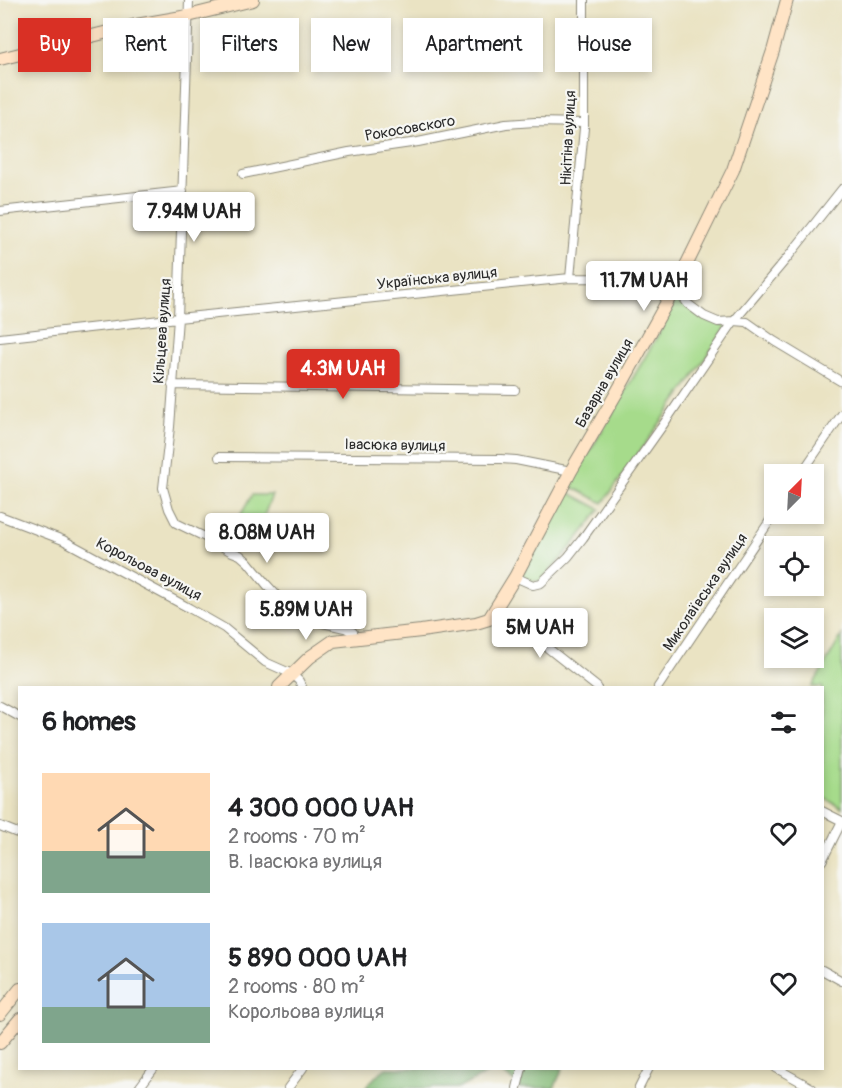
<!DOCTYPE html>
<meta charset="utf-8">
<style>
:root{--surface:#fff;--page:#f6f6f6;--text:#202124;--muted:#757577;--accent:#d93025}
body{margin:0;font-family:Pangolin,sans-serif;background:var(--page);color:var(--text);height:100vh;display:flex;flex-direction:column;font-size:22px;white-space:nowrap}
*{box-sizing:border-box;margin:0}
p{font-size:20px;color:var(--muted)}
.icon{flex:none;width:33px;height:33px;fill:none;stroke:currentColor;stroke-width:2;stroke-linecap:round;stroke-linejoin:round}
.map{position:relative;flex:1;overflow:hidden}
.side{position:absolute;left:18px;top:686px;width:806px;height:384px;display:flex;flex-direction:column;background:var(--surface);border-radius:0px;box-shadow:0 3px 9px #0003}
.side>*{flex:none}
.hud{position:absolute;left:18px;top:18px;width:807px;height:54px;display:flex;gap:12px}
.needle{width:39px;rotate:24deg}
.buttons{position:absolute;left:764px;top:464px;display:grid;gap:12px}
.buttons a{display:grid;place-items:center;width:60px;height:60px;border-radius:0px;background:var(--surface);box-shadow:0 3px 9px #0003;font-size:30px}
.price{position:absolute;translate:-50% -51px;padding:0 14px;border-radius:6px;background:#fff;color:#222;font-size:20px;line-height:39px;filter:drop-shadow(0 2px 3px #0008)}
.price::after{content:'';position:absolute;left:50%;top:36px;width:18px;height:14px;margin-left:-9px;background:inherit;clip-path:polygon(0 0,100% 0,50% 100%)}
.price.selected{background:var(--accent);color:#fff}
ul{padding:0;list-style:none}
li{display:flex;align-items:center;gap:18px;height:150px;padding:0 24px}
li span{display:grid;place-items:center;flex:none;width:168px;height:120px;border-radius:0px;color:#555}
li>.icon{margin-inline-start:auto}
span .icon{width:72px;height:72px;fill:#fffc;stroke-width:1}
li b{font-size:26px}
h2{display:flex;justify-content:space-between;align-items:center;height:72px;padding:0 24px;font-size:26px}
.chip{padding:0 21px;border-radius:0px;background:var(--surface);box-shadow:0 3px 9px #0003;font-size:21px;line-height:54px}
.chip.selected{background:var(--accent);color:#fff}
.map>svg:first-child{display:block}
.green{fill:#a6db8b;stroke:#68835b;stroke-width:1.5}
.forest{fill:#84bb77;stroke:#587351;stroke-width:1.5}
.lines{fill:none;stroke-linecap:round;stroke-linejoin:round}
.minor-casing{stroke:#8a8777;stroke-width:10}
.secondary-casing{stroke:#8a8777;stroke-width:14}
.minor{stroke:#fff;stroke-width:8}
.secondary{stroke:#ffe4c6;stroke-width:12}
.labels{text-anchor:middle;stroke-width:4.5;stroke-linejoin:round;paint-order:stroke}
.street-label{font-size:15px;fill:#2b2b2b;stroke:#f6f6f2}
</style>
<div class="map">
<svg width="842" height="1088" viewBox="0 0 842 1088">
<rect width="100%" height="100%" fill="#f6f6f2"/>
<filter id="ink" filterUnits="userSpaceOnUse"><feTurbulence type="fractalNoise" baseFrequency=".0167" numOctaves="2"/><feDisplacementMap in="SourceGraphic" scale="12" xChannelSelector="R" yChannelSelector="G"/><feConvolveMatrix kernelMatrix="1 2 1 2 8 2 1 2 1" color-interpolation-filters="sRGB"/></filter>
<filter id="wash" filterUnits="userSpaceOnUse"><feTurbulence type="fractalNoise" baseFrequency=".008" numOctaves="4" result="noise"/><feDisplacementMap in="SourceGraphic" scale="24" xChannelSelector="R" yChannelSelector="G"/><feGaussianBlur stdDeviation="1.35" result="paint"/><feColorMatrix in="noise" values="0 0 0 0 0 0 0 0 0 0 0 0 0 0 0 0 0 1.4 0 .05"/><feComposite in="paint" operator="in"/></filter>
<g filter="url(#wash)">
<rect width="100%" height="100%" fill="#eae3c3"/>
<path class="green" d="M675,299l32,21 20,6 -34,51 -90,126 -35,-18 21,-32 72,-123z
M566,491l34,18c-18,27 -38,49 -60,72 -8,0 -13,0 -19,-6z
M252,495h20l-21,54 -24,-10z
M842,635v173l-20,-11v-110h-10z"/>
<path class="forest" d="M386,1068h177l-9,20h-34l-5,-6 -19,-13 -37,19h-94l12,-13z"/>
</g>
<g filter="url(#ink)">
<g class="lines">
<defs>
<path id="minor" d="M189,0l-11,318 -8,109 -7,61 6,21 7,14 31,15 23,13 10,4 8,7 19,23 13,14 7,4 21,15 10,4 27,6 8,4 2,6
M243,174l106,-22 69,-10 88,-18 29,-2 49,1
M0,211l183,-20
M570,278l14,-150v-128
M0,338l178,-20 392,-40 93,1 9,1 5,4 4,11 7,9 16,12 14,6 16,-1 13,1 27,19 68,41
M172,385l343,5
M219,457l282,2 15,1 55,11
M801,474l41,-60
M0,516l63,24 126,68 35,20 41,34 27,12 7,7 3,6
M515,577l18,8 8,-2 27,-26 15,-19 80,-113 71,-104 54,-64 54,-68
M489,619l36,11 72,57
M658,687l117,-174
M0,706l20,11
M822,811l20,10
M0,826l20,8
M822,861l20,-40
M822,970l20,11
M776,1068l36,20
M139,1088l15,-20
M288,1088l15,-20
M517,1088l5,-20
M639,1088l10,-20"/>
<path id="secondary" d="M0,59l136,-34 52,-9 65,-16
M279,687l31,-30 23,-16 88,-10 55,-8 13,-4 26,-42 56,-106 45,-77 61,-110 56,-114 40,-119 14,-51
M0,1014l20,-25
M0,1043l20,-24"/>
</defs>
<use href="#minor" class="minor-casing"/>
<use href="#secondary" class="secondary-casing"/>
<use href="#minor" class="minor"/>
<use href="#secondary" class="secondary"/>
</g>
</g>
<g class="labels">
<g class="street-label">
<text transform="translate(410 128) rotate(-10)" y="5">Рокосовского</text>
<text transform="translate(568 138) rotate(-87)" y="5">Нікітіна вулиця</text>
<text transform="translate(437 278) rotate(-6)" y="5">Українська вулиця</text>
<text transform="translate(162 331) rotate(-86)" y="5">Кільцева вулиця</text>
<text transform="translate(604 383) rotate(-60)" y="5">Базарна вулиця</text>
<text transform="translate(395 445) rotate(1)" y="5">Івасюка вулиця</text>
<text transform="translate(149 569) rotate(28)" y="5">Корольова вулиця</text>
<text transform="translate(705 592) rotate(-56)" y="5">Миколаївська вулиця</text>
</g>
</g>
</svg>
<div class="buttons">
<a><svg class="needle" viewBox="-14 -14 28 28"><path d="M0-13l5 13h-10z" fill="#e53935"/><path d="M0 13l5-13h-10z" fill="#757577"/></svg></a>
<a><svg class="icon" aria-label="locate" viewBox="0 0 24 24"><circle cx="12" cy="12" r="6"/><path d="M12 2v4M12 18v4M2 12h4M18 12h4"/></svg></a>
<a><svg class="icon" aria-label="layers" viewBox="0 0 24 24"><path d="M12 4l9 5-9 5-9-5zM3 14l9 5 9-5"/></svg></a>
</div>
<b class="price" style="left:194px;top:243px">7.94M UAH</b>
<b class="price" style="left:644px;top:312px">11.7M UAH</b>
<b class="price selected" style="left:343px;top:400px">4.3M UAH</b>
<b class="price" style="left:267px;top:564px">8.08M UAH</b>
<b class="price" style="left:306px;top:641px">5.89M UAH</b>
<b class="price" style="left:540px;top:659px">5M UAH</b>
<div class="hud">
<a class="chip selected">Buy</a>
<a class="chip">Rent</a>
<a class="chip">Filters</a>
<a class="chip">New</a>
<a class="chip">Apartment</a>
<a class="chip">House</a>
</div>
<section class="side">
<h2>6 homes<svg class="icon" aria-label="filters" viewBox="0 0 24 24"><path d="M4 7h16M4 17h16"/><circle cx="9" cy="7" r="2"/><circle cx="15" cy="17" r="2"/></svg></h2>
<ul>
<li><span style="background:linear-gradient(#ffd9b3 65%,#7fa58c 0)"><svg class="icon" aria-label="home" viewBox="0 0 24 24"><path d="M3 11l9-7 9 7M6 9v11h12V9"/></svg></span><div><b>4 300 000 UAH</b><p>2 rooms · 70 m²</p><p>В. Івасюка вулиця</p></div><svg class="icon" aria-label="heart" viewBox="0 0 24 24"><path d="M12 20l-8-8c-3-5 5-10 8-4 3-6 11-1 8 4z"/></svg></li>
<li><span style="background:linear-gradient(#a9c7e8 70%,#7fa58c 0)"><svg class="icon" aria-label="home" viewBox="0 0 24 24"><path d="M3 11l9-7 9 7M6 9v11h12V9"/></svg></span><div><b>5 890 000 UAH</b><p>2 rooms · 80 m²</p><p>Корольова вулиця</p></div><svg class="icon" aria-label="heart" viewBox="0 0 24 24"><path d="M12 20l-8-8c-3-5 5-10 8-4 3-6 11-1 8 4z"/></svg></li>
</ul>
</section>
</div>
